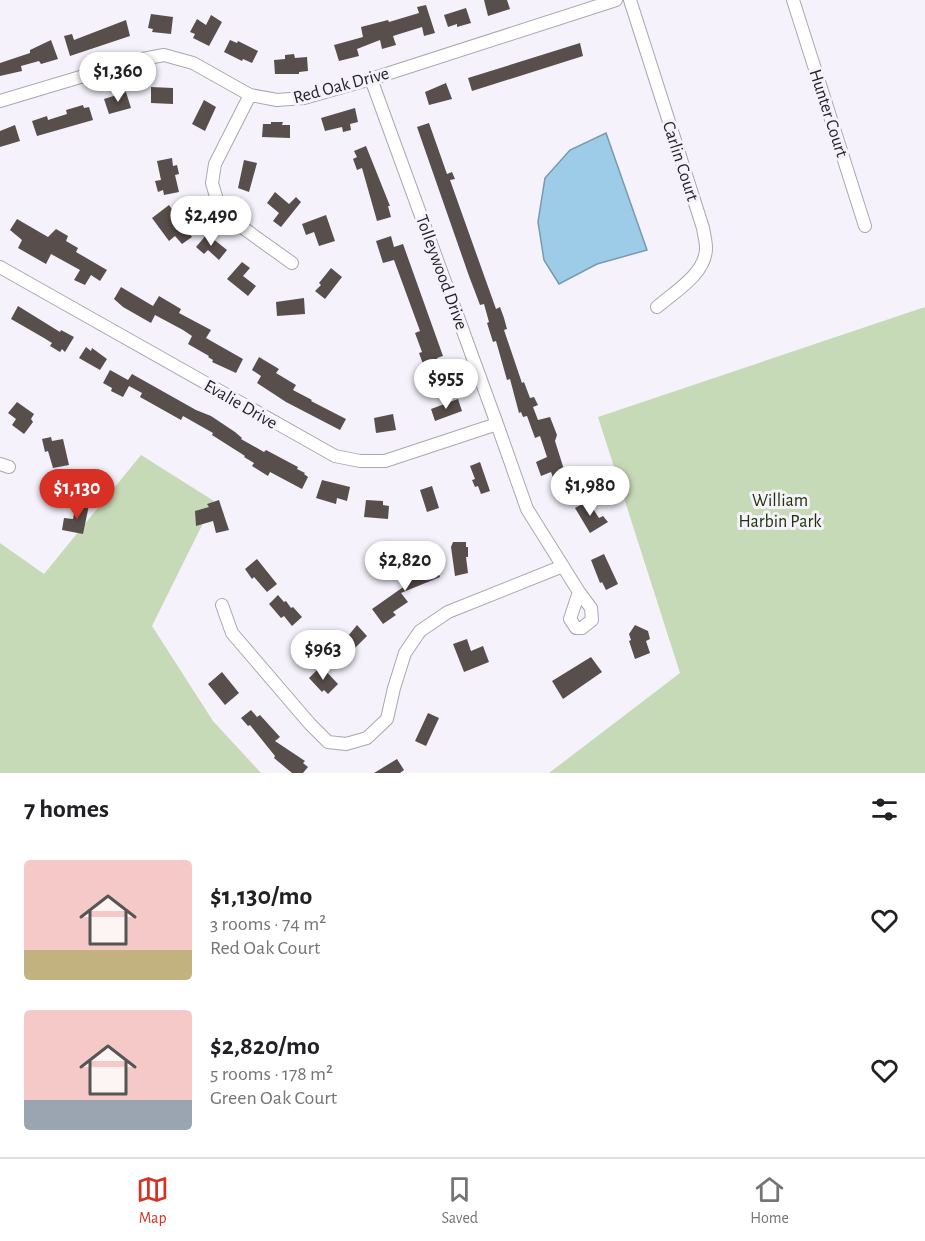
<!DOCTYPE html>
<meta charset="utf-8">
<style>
:root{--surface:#fff;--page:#f2f2f2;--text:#202124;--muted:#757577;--line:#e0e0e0;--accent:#d93025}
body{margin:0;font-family:"Alegreya Sans",sans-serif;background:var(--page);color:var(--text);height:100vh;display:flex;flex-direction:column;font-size:22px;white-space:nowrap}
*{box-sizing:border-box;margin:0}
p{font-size:20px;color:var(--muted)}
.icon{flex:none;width:33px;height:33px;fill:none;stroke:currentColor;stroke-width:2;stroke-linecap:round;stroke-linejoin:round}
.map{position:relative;height:773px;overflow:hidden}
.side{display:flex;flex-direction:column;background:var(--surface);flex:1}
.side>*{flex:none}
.price{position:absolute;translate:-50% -51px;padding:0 14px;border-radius:21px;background:#fff;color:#222;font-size:20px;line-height:39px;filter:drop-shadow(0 2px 3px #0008)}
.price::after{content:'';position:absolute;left:50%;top:36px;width:18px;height:14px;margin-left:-9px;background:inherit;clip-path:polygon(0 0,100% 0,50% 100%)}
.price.selected{background:var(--accent);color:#fff}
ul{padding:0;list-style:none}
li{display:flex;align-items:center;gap:18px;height:150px;padding:0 24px}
li span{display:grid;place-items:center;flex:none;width:168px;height:120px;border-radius:6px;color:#555}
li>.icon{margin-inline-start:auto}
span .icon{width:72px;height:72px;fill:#fffc;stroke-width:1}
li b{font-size:26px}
h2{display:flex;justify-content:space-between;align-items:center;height:72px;padding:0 24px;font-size:26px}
.menu{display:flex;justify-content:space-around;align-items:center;height:84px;border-top:2px solid var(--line);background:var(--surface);font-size:16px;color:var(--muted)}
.menu a{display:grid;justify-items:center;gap:3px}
.menu .selected{color:var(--accent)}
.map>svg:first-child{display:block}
.green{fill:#c7dab7}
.water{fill:#9dcce9;stroke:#7899ae;stroke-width:1.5}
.building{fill:#584e4c}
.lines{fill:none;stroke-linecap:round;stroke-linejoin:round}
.minor-casing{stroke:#aaa7b1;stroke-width:14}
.minor{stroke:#fff;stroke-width:12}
.labels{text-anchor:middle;stroke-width:6;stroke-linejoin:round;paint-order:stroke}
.street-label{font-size:18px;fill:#232225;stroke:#f5f2fc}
.park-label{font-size:18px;fill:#203404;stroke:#f5f2fc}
</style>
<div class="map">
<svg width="925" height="773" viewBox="0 0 925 773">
<rect width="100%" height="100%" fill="#f5f2fc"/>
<path class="green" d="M925,307v466h-376l131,-100 -82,-256z
M141,455l73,46 -62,125 61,95 48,52h-261v-230l44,31z"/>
<path class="water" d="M606,133l41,117 -50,14 -38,20 -15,-24 -6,-38 7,-44 25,-28z"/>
<path class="building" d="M484,0h23l3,9 -22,7z
M426,5l9,28 -11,3 -2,-9 -29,9 3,9 -14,4 -2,-9 -23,9 2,7 -20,5 -5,-16 29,-8 -2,-10 27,-7 1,2 30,-9 -2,-6z
M466,8l5,15 -14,4v-3l-9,3 -4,-12z
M151,14l22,3 -2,17 -19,-2 1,-3 -5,-1z
M211,15l11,7 -13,24 -16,-8 2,-4 -5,-2 7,-13 9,6z
M126,20l4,16 -60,20 -6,-20 8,-2 2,6z
M51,40l7,19 -17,5 -2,-3 -18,5 1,5 -22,5v-13l30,-10v-3z
M230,40l7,3 1,-2 20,10 -6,12 -9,-4 -1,2 -18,-9z
M580,43l3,13 -111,35 -4,-13z
M294,54l1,4 12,-1 1,14 -9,1v2h-24l-1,-14 11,-1v-4z
M446,83l6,16 -23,6 -4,-13z
M151,87l22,1v16l-22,-1z
M126,92l5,16 -22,6 -5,-15z
M204,100l12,7 -11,24 -13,-7z
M83,105l1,3 5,-1 4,13 -56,16 -5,-15 15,-5 1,4 19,-6 -1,-4z
M355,108l3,14 -8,2 1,6 -8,2 -1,-5 -17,4 -4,-13z
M271,122h12l-1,3h8v13l-28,-1 1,-13h8z
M429,123l18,51 5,-2 3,7 -5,1 46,129 4,-2 4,11 3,11 -3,1 18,53 2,-1 6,16 4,-1 4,8 -5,2 5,13 12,-3 7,18 -2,6 12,38 -12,4 -4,-11 -10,4 -5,-14 11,-5 -7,-21 -5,2 -8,-22 -4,1 -2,-5 -2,1 -9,-34 -3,1 -11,-39 -3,1 -6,-19 2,-1 -5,-18 -4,1 -11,-29 -52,-149z
M15,125l5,16 -20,6v-16z
M366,146l24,60h-2l3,11 -14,4 -15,-53 -5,2 -4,-11 4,-2 -3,-6z
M172,158l1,8 4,-1 2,9 -4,1 4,17 -15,3 -1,-5 -5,2 -3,-11 6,-1 -4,-19z
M244,160l13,3 -8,29 -11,-4z
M275,192l14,12 7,-7 5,5 -20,25 -8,-6 6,-8 -12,-10z
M169,205l7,10 -4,3 10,12 3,-3 7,10 -10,7 -7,-8 -6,5 -17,-23z
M326,215l9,26 -16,5 -5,-14 -8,3 -4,-11z
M17,219l31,18 8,-8 12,7 -2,5 12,7 -2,4 31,18 -7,11 -9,-6 -6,10 -11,-5 6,-10 -29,-16 -5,10 -28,-16 4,-8 -12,-10z
M207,234l20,16 -8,10 -11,-10 -4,4 -8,-7z
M391,236l3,11 9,-3 40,112 -6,2 5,15 -14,5 -9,-25 3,-1 -7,-19 5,-2 -26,-71 -11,3 -7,-22z
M242,262l8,6 -7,8 13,10 -8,10 -21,-17z
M331,268l11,9 -17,22 -10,-8 6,-6 -2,-2z
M121,287l32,19 6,-10 22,13 -2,4 32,17 -5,8 37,21 -7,14 -24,-11 1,-2 -5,-3 1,-1 -21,-12 4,-8 -9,-6 -28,-15 -4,8 -28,-16 -9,-8z
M304,298l1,16 -28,2 -1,-14z
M18,306l42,26 1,-2 13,7 -9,15 -3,-3 -2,3 -10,-6 2,-3 -8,-5 -33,-19z
M86,347l5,4 1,-3 15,11 -7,11 -21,-12z
M259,357l20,12 -3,4 20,12 -3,5 19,10 -1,1 35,18 -6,11 -54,-28 -29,-19 4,-7 -9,-6z
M110,370l18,10 4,-6 64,36 15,6 24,16 7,6 -1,1 23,13 2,-2 32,17 -1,2 8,4 -1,1 4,3 -6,12 -32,-17 -2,4 -16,-10 2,-3 -10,-6 1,-1 -33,-21 1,-2 -30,-17 -2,4 -41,-23 2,-4 -13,-7 -6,11 -12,-6 1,-3 -9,-5z
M458,399l4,12 -27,10 -4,-12z
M17,402l17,12 -3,5 2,3 -9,12 -12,-9 4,-6 -8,-6z
M393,414l3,16 -20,3 -2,-15z
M51,437l1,4 11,-2 6,26 -16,3 -5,-17 -3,1 -3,-13z
M480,462l10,29 -9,3 -3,-8 -3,1 -3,-7 3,-1 -5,-13z
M322,480l28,7 -3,14 -10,-3 -1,6 -20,-6z
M432,486l7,22 -12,4 -7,-22z
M219,500l10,30 -13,3 -3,-12 -17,5 -1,-15 14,-4 -2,-3z
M366,500l17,1v4l6,1 -1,13 -24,-2z
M588,501l11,17 4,-2 5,6 -18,11 -15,-25z
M76,503l13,2 -6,29 -21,-4 2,-12 9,1z
M453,542h13v5h2v10h-2l2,16 -13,3 -4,-29z
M604,554l14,30 -12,6 -4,-8 -2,1 -9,-23z
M257,559l20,25 -10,8 -13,-15 -2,2 -7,-10z
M425,562l2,5 8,-3 5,13 -39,16 7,9 -15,10 3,3 -13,9 -11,-15 37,-26 -3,-7 9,-4 -1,-4z
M278,595l6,7 2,-1 5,7 2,-1 9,10 -10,9 -8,-10 -3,2 -12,-14z
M357,625l10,11 -19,19 -9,-8z
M635,625l13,6 2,8 -4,2 4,12 -15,6 -6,-18 2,-1 -2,-6z
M467,639l4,12 12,-5 6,16 -25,10 -11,-28z
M591,657l11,15 -39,27 -11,-18z
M321,666l17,18 -10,10 -4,-4 -2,2 -13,-14z
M222,672l17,21 -14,12 -17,-21z
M251,710l6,7 3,-2 20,22 -5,4 30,20 -2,2 5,4 -5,6h-11l-18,-15 1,-2 -25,-31 -2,1 -7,-8z
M428,713l11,5 -13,28 -11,-5z
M397,759l7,11 -4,3h-26z"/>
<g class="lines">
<defs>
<path id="minor" d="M630,0l73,228c1,7 3,13 3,20 0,26 -32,44 -49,59
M793,0l72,226
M371,79l126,345 30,85 52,83 -9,27 6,9h6l10,-8 -1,-12 -12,-16
M250,95l-35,69 -3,19 6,20 14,17 60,43
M0,101l137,-41 27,-5 29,8 57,32 27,5 27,-2 67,-19 245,-79
M0,267l335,189 25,5h25l112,-37
M0,464l9,3
M222,605l10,28 78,91 18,18 18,2 21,-6 20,-19 7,-31 11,-35 15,-22 28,-19 115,-46"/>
</defs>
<use href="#minor" class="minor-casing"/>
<use href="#minor" class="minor"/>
</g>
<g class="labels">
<g class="street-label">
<text transform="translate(341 85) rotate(-15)" y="6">Red Oak Drive</text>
<text transform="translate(829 113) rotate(72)" y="6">Hunter Court</text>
<text transform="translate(681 161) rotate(72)" y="6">Carlin Court</text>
<text transform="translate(442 272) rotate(70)" y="6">Tolleywood Drive</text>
<text transform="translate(241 404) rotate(30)" y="6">Evalie Drive</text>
</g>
<g class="park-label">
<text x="780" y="506">William<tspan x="780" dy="21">Harbin Park</tspan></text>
</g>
</g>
</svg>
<b class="price" style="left:118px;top:103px">$1,360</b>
<b class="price" style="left:211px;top:247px">$2,490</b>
<b class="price" style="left:446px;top:410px">$955</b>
<b class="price" style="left:590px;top:517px">$1,980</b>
<b class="price selected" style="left:77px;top:520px">$1,130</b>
<b class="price" style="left:405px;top:592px">$2,820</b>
<b class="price" style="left:323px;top:681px">$963</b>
</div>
<section class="side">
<h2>7 homes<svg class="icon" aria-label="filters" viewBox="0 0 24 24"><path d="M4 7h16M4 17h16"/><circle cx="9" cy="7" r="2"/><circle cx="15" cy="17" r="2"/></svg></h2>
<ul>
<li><span style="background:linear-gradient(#f6c9c9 75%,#c2b280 0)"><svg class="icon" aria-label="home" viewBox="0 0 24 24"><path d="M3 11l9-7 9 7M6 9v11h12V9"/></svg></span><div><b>$1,130/mo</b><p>3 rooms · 74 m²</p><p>Red Oak Court</p></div><svg class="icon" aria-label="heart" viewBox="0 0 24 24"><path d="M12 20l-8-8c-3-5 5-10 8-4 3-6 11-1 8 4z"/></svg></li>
<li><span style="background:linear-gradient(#f6c9c9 75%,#9aa5b1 0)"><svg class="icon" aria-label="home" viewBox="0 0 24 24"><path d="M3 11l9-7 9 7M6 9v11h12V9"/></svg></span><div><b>$2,820/mo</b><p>5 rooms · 178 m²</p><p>Green Oak Court</p></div><svg class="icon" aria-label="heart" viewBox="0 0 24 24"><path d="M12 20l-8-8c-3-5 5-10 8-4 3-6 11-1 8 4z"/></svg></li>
</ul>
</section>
<nav class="menu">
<a class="selected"><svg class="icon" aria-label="map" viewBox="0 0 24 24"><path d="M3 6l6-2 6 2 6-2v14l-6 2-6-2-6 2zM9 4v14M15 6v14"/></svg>Map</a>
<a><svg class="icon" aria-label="saved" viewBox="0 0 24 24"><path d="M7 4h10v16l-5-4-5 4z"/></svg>Saved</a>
<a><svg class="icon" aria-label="home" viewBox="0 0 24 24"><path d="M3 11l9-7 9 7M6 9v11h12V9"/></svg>Home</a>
</nav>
